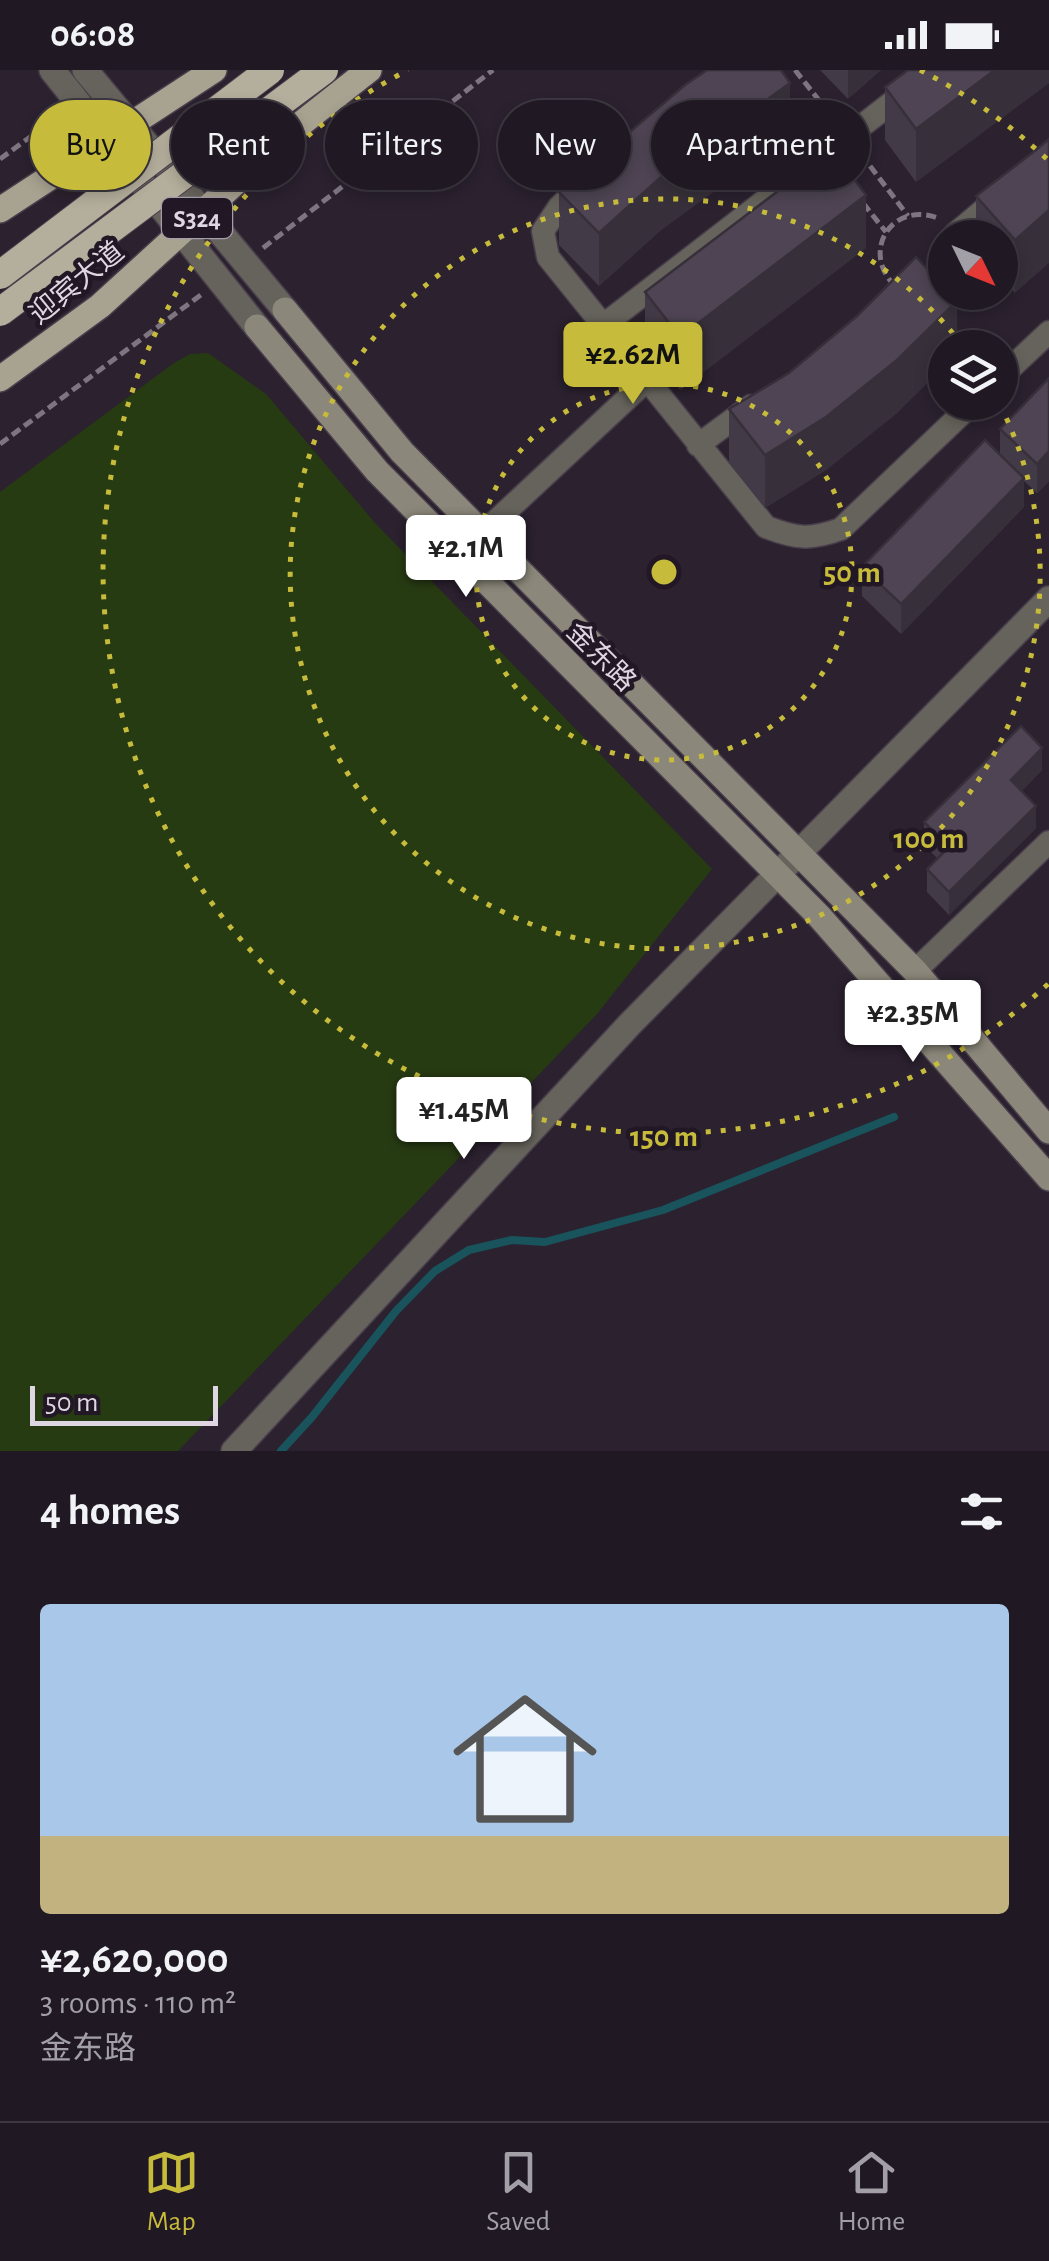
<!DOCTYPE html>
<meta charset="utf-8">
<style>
:root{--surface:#201923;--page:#28222b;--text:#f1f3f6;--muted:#a2a0a6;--line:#3d3841;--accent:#c7bb3b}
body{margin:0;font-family:"Alegreya Sans","Noto Sans SC",sans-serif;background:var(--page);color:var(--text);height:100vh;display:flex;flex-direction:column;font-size:38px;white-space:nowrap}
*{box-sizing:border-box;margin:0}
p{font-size:32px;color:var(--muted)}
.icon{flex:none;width:55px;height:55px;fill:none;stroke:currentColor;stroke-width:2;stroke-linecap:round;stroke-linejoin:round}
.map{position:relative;height:1381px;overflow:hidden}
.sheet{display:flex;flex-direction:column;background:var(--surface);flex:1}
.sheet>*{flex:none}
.top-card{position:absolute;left:30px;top:30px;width:990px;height:90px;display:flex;gap:20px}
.needle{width:65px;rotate:133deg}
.tools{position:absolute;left:928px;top:150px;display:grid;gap:20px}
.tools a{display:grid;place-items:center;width:90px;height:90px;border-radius:50%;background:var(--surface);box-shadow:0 5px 15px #0003,0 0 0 2px var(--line);font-size:50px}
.scale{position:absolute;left:30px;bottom:25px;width:188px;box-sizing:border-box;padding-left:10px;border:5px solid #ded7e1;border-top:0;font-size:28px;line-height:35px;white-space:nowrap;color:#ded7e1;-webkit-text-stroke:8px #211725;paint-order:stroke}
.price{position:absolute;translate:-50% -85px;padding:0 22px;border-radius:10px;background:#fff;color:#222;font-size:32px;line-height:65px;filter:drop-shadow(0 2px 5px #0008)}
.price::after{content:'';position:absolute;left:50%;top:60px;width:30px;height:22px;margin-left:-15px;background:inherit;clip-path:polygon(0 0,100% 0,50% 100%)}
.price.selected{background:var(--accent);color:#111}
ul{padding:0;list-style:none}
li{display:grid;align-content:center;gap:20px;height:530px;padding:0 40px}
li span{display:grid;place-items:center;height:310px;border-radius:10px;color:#555}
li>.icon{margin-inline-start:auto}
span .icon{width:180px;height:180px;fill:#fffc;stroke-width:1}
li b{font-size:42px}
h2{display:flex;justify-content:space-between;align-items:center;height:120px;padding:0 40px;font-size:42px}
.chip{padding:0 35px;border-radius:45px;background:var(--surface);box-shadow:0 5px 15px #0003,0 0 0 2px var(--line);font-size:35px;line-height:90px}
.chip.selected{background:var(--accent);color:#111}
.status{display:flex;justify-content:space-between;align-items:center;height:70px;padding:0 50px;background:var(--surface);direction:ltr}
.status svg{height:28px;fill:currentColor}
.dock{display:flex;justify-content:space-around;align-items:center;height:140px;border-top:2px solid var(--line);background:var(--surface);font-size:28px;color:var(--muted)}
.dock a{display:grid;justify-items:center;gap:5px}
.dock .selected{color:var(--accent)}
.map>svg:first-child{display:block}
.green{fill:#273b13}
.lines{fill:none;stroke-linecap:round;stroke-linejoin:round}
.stream{stroke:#19535c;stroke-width:8}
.minor-casing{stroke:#483e4b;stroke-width:25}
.tertiary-casing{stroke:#483e4b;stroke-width:28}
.secondary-casing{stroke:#483e4b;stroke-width:28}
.primary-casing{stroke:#483e4b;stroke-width:28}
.path{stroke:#7e7581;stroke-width:5;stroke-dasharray:10 5;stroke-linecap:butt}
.minor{stroke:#66635c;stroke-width:22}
.tertiary{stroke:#66635c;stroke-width:25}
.secondary{stroke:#8b877a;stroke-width:25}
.primary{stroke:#a8a291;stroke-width:25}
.trunk-bridge-casing{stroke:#483e4b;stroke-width:30;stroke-linecap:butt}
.trunk-bridge{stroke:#b4ae9c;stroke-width:28}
.wall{fill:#433a47}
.shaded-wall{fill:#37303a}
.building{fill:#4e4453;stroke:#37303a;stroke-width:2.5}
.ring{fill:none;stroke:#c7bb3b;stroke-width:5;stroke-dasharray:5 10}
.labels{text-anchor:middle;stroke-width:9;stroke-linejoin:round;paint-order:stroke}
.shield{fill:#211725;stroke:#a59da9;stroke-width:2.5}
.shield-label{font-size:25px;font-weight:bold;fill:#ded7e1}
.street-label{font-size:28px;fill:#ded7e1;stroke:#211725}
.centre{fill:#c7bb3b;stroke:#211725;stroke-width:5}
.ring-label{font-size:30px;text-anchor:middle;font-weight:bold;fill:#c7bb3b;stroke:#211725;stroke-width:9;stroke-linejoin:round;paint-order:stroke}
</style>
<div class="status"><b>06:08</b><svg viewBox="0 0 49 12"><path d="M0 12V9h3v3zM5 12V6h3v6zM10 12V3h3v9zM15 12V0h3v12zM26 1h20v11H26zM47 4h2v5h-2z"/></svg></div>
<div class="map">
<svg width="1049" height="1381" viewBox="0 0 1049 1381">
<rect width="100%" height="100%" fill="#2b212f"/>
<path class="green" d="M208,283l58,41 109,129 337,346 -115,145 -419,437h-178v-959l174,-129 16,-9z"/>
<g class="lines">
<path class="stream" d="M281,1381l31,-34 84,-106 39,-40 34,-21 43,-10 33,2 118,-32 231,-93"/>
<defs>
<path id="minor" d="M582,115l-23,22 -16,24 5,26 218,270c31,12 44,13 75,2l133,-127
M956,168l-1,-4 44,-37
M601,257l333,-257
M1000,308l49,-46
M698,375l53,-39
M483,463l163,-152
M915,901l134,-129"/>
<path id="tertiary" d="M52,0l205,257
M85,0l200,240
M234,1381l396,-427 419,-425"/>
<path id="secondary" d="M285,240l117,142 513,519 134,160
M257,257l120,144 442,445 230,262"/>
<path id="primary" d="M0,140l214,-140
M0,309l100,-73 193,-176 76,-60"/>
</defs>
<use href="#minor" class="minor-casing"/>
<use href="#tertiary" class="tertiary-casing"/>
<use href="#secondary" class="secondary-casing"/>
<use href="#primary" class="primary-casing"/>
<path class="path" d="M795,0l38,48
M788,38l25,31
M861,84l47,62
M0,89l59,-43
M863,133l23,29
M263,178l230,-178
M895,216c-35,-35 -3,-85 43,-68
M0,374l202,-150"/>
<use href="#minor" class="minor"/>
<use href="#tertiary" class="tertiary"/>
<use href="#secondary" class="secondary"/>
<use href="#primary" class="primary"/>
<defs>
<path id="trunk-bridge" d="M0,205l270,-205
M0,242l324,-242"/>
</defs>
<use href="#trunk-bridge" class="trunk-bridge-casing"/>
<use href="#trunk-bridge" class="trunk-bridge"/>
</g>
<path class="wall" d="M820,0h61l-33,29z
M1049,0v13l-133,99 -31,-42v-53z
M790,66l-129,94 -62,56 -40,-41v-53z
M1036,80l-21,143 -15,-17v-38h-24v-42z
M866,178l-186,142 -35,-45v-53z
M957,278l-60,65 -71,57 -61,38 -36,-46v-53l60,-36z
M1049,308v103l-12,12 -13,-12v26l-123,127 -39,-38v-29l138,-112v-26z
M1042,700l-20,21 14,37 -87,87 -22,-23v-23l11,-10 -14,-14v-23z"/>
<path class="shaded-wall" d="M848,0h33l-33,29z
M995,0h54v13l-133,99v-53z
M790,13v53l-129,94 -62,56v-53l62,-56z
M866,125v53l-186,142v-53z
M1049,140v53l-34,30v-53z
M957,231v47h-12v18l-48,47 -71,57 -61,38v-53z
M1049,381v30l-12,12v-29z
M1024,408v29l-123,127v-30z
M1042,678v22l-31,32v-22z
M1036,736v22l-87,87v-23z"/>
<path class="building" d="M707,0h74l9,13 -129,94 -62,56 -40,-41 126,-107z
M908,0h87l-79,59 -31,-42z
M1049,69v71l-34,30 -39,-44 60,-46z
M832,80l34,45 -186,142 -35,-45z
M916,187l29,31v4h4l8,9 -60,59 -71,57 -61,38 -36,-46 60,-36 68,-57z
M1049,308v73l-12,13 -37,-35z
M985,370l39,38 -123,126 -39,-37z
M1021,656l21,22 -31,32 25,26 -87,86 -22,-23 22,-22 -25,-25z"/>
<g class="ring">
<circle cx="664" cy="502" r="188"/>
<path d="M1000 335A375 375 0 1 1 963 276"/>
<path d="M1048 914A563 563 0 1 1 408 0M920 0A563 563 0 0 1 1048 90"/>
</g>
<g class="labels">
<rect class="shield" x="162" y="128" width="70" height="40" rx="8"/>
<g class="shield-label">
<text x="197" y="157">S324</text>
</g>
<g class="street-label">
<text transform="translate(76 212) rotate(-39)" y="10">迎宾大道</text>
<text transform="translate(602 586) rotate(45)" y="10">金东路</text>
</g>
</g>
<circle cx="664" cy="502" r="15" class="centre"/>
<g class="ring-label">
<text x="852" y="512">50 m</text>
<text x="929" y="778">100 m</text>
<text x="664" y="1076">150 m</text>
</g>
</svg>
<div class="tools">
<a><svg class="needle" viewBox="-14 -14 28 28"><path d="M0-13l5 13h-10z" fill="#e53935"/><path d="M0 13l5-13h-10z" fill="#a2a0a6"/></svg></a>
<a><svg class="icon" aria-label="layers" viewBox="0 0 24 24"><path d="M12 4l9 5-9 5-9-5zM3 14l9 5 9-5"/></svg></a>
</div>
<div class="scale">50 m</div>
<b class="price selected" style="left:633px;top:337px">¥2.62M</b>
<b class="price" style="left:466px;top:530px">¥2.1M</b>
<b class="price" style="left:913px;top:995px">¥2.35M</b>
<b class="price" style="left:464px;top:1092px">¥1.45M</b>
<div class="top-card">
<a class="chip selected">Buy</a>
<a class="chip">Rent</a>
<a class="chip">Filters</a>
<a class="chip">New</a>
<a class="chip">Apartment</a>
</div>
</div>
<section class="sheet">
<h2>4 homes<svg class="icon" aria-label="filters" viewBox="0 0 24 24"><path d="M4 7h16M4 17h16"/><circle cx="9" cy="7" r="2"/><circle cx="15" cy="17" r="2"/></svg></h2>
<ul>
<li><span style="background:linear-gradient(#a9c7e8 75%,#c2b280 0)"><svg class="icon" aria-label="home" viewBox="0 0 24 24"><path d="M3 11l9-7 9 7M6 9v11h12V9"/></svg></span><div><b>¥2,620,000</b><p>3 rooms · 110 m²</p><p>金东路</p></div></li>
</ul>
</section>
<nav class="dock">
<a class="selected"><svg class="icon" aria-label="map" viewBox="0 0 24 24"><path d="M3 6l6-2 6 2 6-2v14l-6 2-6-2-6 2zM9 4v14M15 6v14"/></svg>Map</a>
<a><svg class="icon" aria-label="saved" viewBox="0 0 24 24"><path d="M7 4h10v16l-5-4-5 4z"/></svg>Saved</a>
<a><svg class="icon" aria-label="home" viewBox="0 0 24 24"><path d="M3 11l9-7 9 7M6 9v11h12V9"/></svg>Home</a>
</nav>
